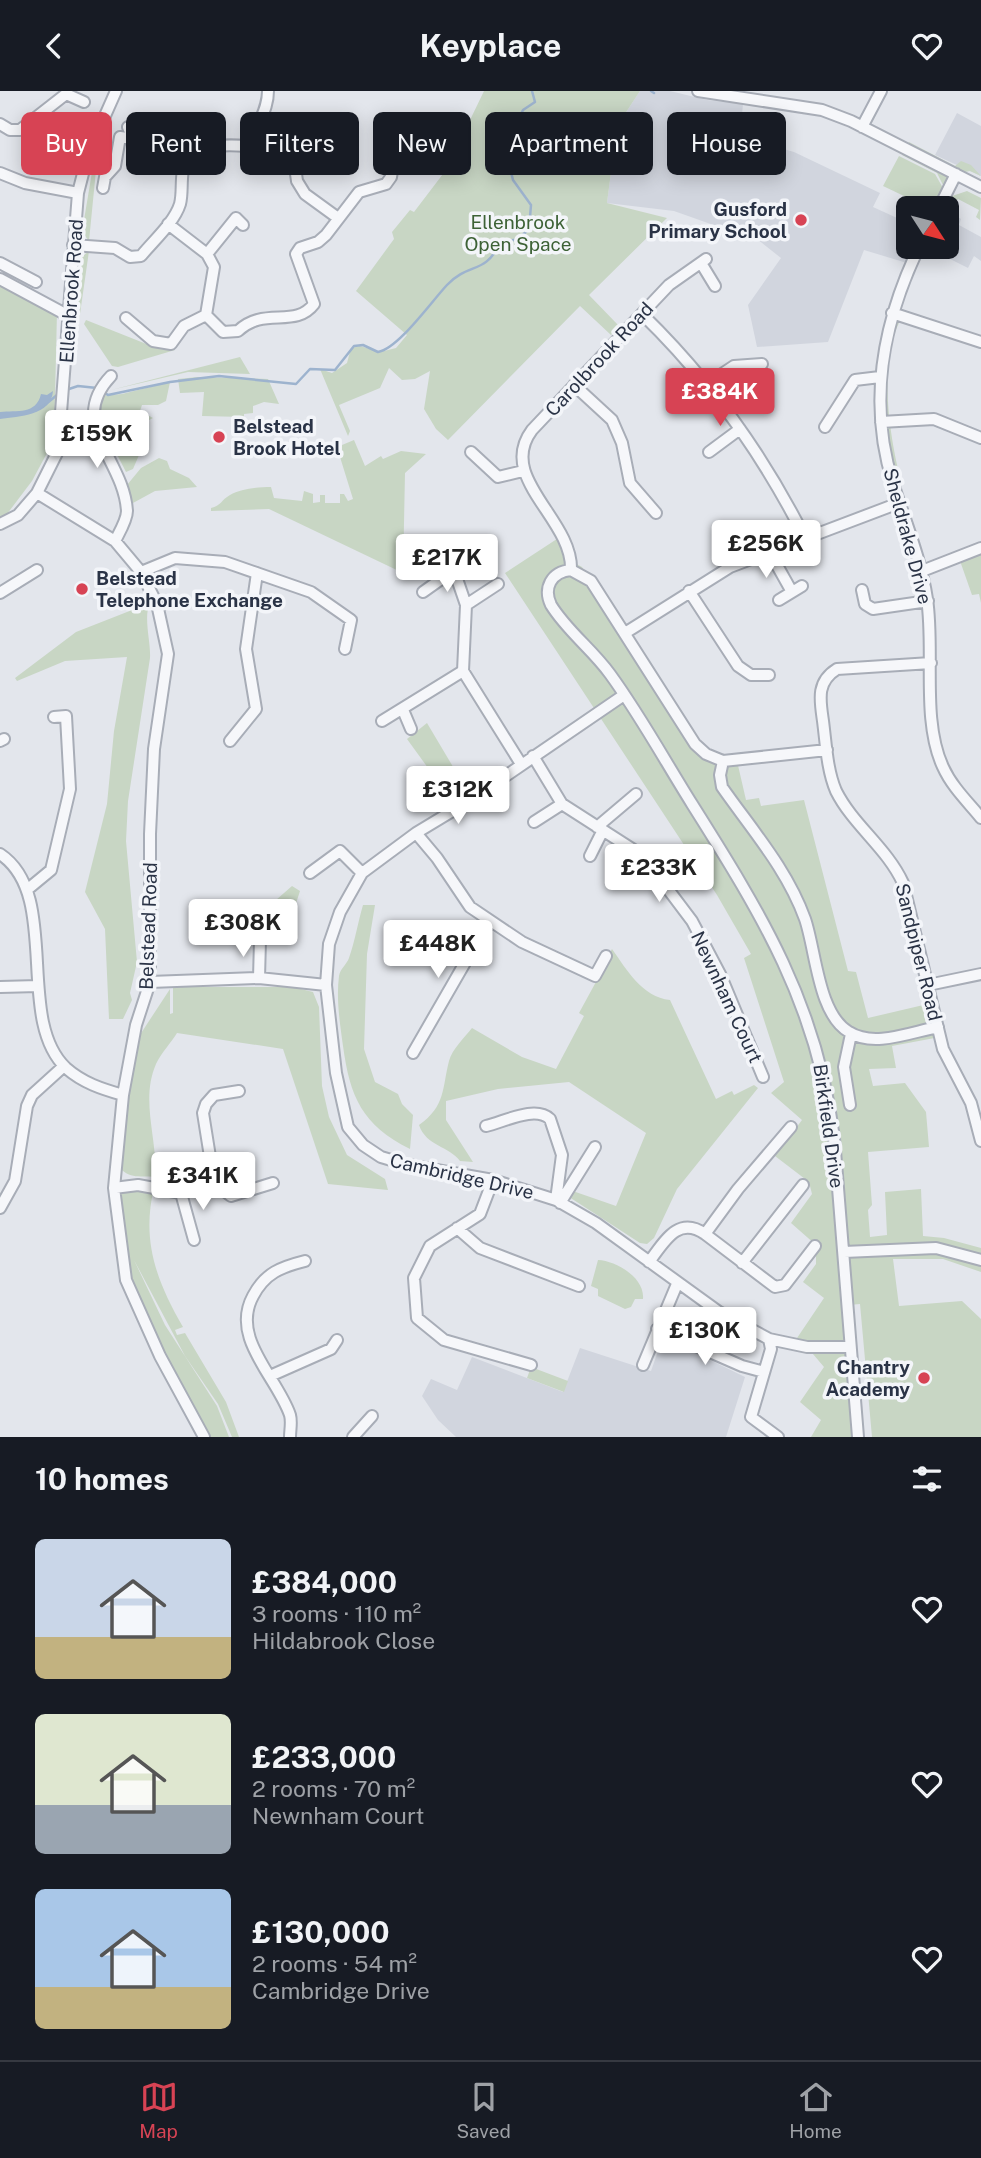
<!DOCTYPE html>
<meta charset="utf-8">
<style>
:root{--surface:#171b24;--page:#242831;--text:#f1f3f6;--muted:#9ea1a6;--line:#363941;--accent:#d74354}
body{margin:0;font-family:"Public Sans",sans-serif;background:var(--page);color:var(--text);height:100vh;display:flex;flex-direction:column;font-size:26px;white-space:nowrap}
*{box-sizing:border-box;margin:0}
p{font-size:23px;color:var(--muted)}
.icon{flex:none;width:38px;height:38px;fill:none;stroke:currentColor;stroke-width:2;stroke-linecap:round;stroke-linejoin:round}
.map{position:relative;height:1346px;overflow:hidden}
.side{display:flex;flex-direction:column;background:var(--surface);flex:1}
.side>*{flex:none}
.hud{position:absolute;left:21px;top:21px;width:940px;height:63px;display:flex;gap:14px}
.needle{width:46px;rotate:126deg}
.fabs{position:absolute;left:896px;top:105px;display:grid;gap:14px}
.fabs a{display:grid;place-items:center;width:63px;height:63px;border-radius:10px;background:var(--surface);box-shadow:0 4px 18px #0003;font-size:35px}
.price{position:absolute;translate:-50% -60px;padding:0 16px;border-radius:7px;background:#fff;color:#222;font-size:23px;line-height:46px;filter:drop-shadow(0 2px 4px #0008)}
.price::after{content:'';position:absolute;left:50%;top:42px;width:21px;height:16px;margin-left:-10px;background:inherit;clip-path:polygon(0 0,100% 0,50% 100%)}
.price.selected{background:var(--accent);color:#fff}
ul{padding:0;list-style:none}
li{display:flex;align-items:center;gap:21px;height:175px;padding:0 35px}
li span{display:grid;place-items:center;flex:none;width:196px;height:140px;border-radius:10px;color:#555}
li>.icon{margin-inline-start:auto}
span .icon{width:84px;height:84px;fill:#fffc;stroke-width:1}
li b{font-size:30px}
h2{display:flex;justify-content:space-between;align-items:center;height:84px;padding:0 35px;font-size:30px}
.pill{padding:0 24px;border-radius:10px;background:var(--surface);box-shadow:0 4px 18px #0003;font-size:24px;line-height:63px}
.pill.selected{background:var(--accent);color:#fff}
header{display:flex;justify-content:space-between;align-items:center;height:91px;padding:0 35px;background:var(--surface);font-size:32px;font-weight:700}
.tabs{display:flex;justify-content:space-around;align-items:center;height:98px;border-top:2px solid var(--line);background:var(--surface);font-size:19px;color:var(--muted)}
.tabs a{display:grid;justify-items:center;gap:4px}
.tabs .selected{color:var(--accent)}
.map>svg:first-child{display:block}
.built{fill:#d1d5de}
.green{fill:#c8d6c4}
.water{fill:#9db3ce}
.lines{fill:none;stroke-linecap:round;stroke-linejoin:round}
.stream{stroke:#9db3ce;stroke-width:2.5}
.minor-casing{stroke:#a8adb7;stroke-width:14}
.minor{stroke:#f6f7fa;stroke-width:10}
.poi-dot{fill:#d74354;stroke:#f3f5f9;stroke-width:2.5}
.labels{text-anchor:middle;stroke-width:7;stroke-linejoin:round;paint-order:stroke}
.poi-label{font-size:19px;font-weight:bold;fill:#2a3346;stroke:#f3f5f9;text-anchor:end}
.park-label{font-size:19px;fill:#3d6236;stroke:#f3f5f9}
.street-label{font-size:19px;fill:#2a3346;stroke:#f3f5f9}
</style>
<header><svg class="icon" aria-label="back" viewBox="0 0 24 24"><path d="M15 5l-7 7 7 7"/></svg>Keyplace<svg class="icon" aria-label="heart" viewBox="0 0 24 24"><path d="M12 20l-8-8c-3-5 5-10 8-4 3-6 11-1 8 4z"/></svg></header>
<div class="map">
<svg width="981" height="1346" viewBox="0 0 981 1346">
<rect width="100%" height="100%" fill="#e3e6ec"/>
<path class="built" d="M640,0h30l37,9 36,4 -3,32 54,16 86,41 -7,14 35,16v24h4l-5,16 -43,-13 -36,92 -71,5 -9,-42 33,-47 -39,-31 -6,6 -62,-22 -67,-8 10,-77z
M957,22l24,13v50l-46,-21z
M958,126l3,2 -2,6 22,12v24l-7,-5 -6,12 -28,-14 -6,5 7,-12h6v-8z
M663,1246l82,40 -19,60h-270l-18,-17 -16,-24 9,-17 26,11 15,-33 91,35 17,-44 71,23z"/>
<path class="green" d="M484,0h156l-23,35 -10,77 60,15 -78,77 30,31 -8,9 -31,-29 -132,134 -12,-11 -12,-20 6,-38 -15,8 -13,1 -13,-12 -9,20 -41,17 11,26 -2,5 -28,-67 12,4 15,-10 4,-15 9,-2 20,6 16,-4 11,-13 -51,-44 38,-52 -2,-7 18,-22 4,2 32,-42z
M909,51l46,24 6,-5 10,4 10,11 -11,-5 -14,3 -12,13 -7,-14 -35,-18z
M96,57l2,2 -9,91 -7,-9z
M899,65l36,18 8,14 -11,20h-22l-9,-5 3,-7 -21,-10z
M967,100l14,7 -1,22 -4,-3 3,-7 -21,-11 -4,7 -5,-3 3,-7z
M89,160l-11,77 -3,-1 4,-68z
M0,194l57,27 -3,128 -22,41 -28,37 -4,1z
M892,222l11,3c-27,41 -13,125 -1,169l-8,3 -14,-77z
M86,229l73,29 16,1 -57,17 -6,-1 -28,-42z
M240,266l10,17 -62,-2 -77,18z
M198,286l70,2 11,25 -15,-2 -11,4v7l-9,1v3l-42,-1 2,-24 -24,1 -2,-14z
M170,291l-4,19 -8,4h-16l-2,6 13,7 -25,13 11,24 -6,14 -7,3 -27,-53 -1,-23 24,-2z
M354,349l11,26 16,-10 2,3 18,-8 25,3 -21,19 -2,100 -134,-64 -58,2v-3c10,-2 10,-8 19,-13 11,-6 28,-8 41,-8l3,11 28,3 2,-10 9,3v9l7,-1v-7h5v8h15v-9h4l4,7 5,-2 -13,-42 2,-12z
M159,367l8,3 3,8 19,9 8,9 -42,4 -22,12 -6,-18 14,-17z
M563,444l8,26 11,6 113,177 42,17 9,39 13,-2 2,8 43,-6 44,171 8,1 12,46 64,-15 8,34 -48,9 4,22 -27,1 4,17 32,-3 21,29 3,35 -61,5 4,53 -4,5 2,27 17,-2 -2,-43 36,-3 2,47 21,2 37,10v24l-38,-13h-50l6,47 63,-5 19,18v118h-109l-12,-133 -11,1 9,132h-47l10,-17 -21,-18 24,-35 -17,-20 -14,-3 31,-46 -21,-16 13,-18v-19l-25,-22 21,-29 -3,-12 -34,-26 27,-36 -31,-27 13,-11 -40,-124 7,-4 -34,-59 -212,-322z
M981,457v55l-2,-9 -7,1 -13,-37z
M150,512c-7,14 1,39 0,55l-22,143 -2,40 11,121 -7,31 2,7 -9,19h-14l-4,-90 -20,-37 22,-88 7,-73 13,-74 -62,4 -48,20 -2,-3 61,-46z
M427,632l38,64 -12,5 -10,-17 -7,4 -29,-40z
M292,795l8,5 -14,43 -15,3 -5,-15 -13,-2z
M363,814h12l-8,49 -3,95 11,33 23,12 4,10 11,11 -3,34c-48,-24 -60,-52 -67,-103 -3,-22 -7,-47 -4,-70 1,-7 8,-12 10,-18 6,-17 9,-36 14,-53z
M612,858c15,21 30,48 58,51l46,99 16,-8 2,4 20,-10 4,3 -81,101 -23,49 -7,6 -7,-1 -77,-50 4,-4 49,17 30,-73 -77,-51 -71,7 -52,12v19l27,42 -13,-1c-11,-15 -34,-15 -41,-36 27,-19 23,-37 30,-64 3,-12 16,-24 23,-33l50,29 34,12 28,-53 -5,-3 18,-33 -2,-1 6,1 -5,-3z
M173,896h120l20,5 6,15 3,79 7,31 18,38 38,24 3,11 -60,-6 -45,-135 -106,-16c-6,10 -16,20 -21,31 -16,37 2,75 -1,113 -17,-1 -28,2 -38,-13l11,-111 42,-64v25l3,-1z
M154,1097c-13,53 3,94 29,139l-8,3 2,5 8,-2 41,69 13,35h-7l-14,-33 -33,-48 -51,-96 31,65 52,81 12,31h-23l-55,-100 -32,-74 -3,-64 7,-8z
M598,1169c19,1 47,18 45,39h-8l-4,8 -6,2 -27,-13v-7l-7,-3z
M531,1276l37,14 -4,11 -37,-14z"/>
<path class="water" d="M53,300c-2,25 -34,25 -53,28v-7c17,-2 36,3 41,-18l6,1z"/>
<g class="lines">
<path class="stream" d="M651,0l3,2
M66,299l12,-4 19,2
M102,300l6,4 62,-13 49,-6 77,8 14,-15 25,1 19,-24 9,-1 15,7c20,-3 53,-50 69,-67 22,-23 38,-10 53,-42l18,-4 11,-10 2,-24 -18,-25 -2,-8 9,-28 -2,-24 5,-10 12,-8 -3,-11
M46,313l11,-9"/>
<defs>
<path id="minor" d="M698,0l124,19 29,11 130,66
M0,33l10,6h10l46,-36 18,8
M128,36l5,12 39,5 17,13
M862,36l19,-36
M253,56c1,-22 15,-34 15,-56
M0,82l25,10 53,10
M103,97l2,-11 10,-11 5,-29 13,2
M939,117l17,-34
M168,133l39,30 7,13 -8,48
M73,154l42,3 15,9 11,-1c12,-15 33,-33 39,-52 4,-15 -2,-33 9,-47 15,-20 81,-9 104,-5l4,29 8,13 33,24
M919,156c-36,75 -52,154 -26,236 12,38 28,76 34,116 8,52 -6,121 16,168 9,20 25,35 38,51
M207,163l29,-36 7,7
M706,168l-37,26 -137,145c-36,48 41,89 39,140l20,11 104,163 11,10 17,7 -3,14 2,12c30,43 65,82 83,132 11,32 13,95 44,113 25,16 62,0 89,-5
M0,172l36,19
M701,172l14,23
M0,188l67,36
M892,222l89,29
M642,223c67,65 120,139 162,222
M206,224l17,17 15,-1c26,-25 57,-2 76,-27l-18,-50 4,-6 18,-6 8,-7 33,-43 27,-8 5,-7 2,-12 -8,-23 2,-21
M126,227l27,23 18,3 13,-18 22,-11
M111,285c-45,47 13,83 16,135 0,9 -8,22 -12,30
M707,293l27,-18 28,-2
M574,294l38,35 10,23 8,40 26,30
M881,331l53,-3 47,19
M825,336l30,-47 25,-3
M471,361l27,25 25,-6
M709,361l31,-23
M37,402l78,48 26,31 16,32 11,50 -14,95 -4,85v148l-14,43 -13,70 -9,93 12,92 34,76 44,81
M0,433l18,-9 19,-22 21,-42 20,-258 10,-39 28,-63
M452,459l2,20 12,35 -3,66 58,93
M769,460l23,41
M571,479c-20,2 -28,18 -20,35 16,26 41,44 59,69 30,41 55,87 82,130 70,111 125,200 142,334l24,299
M922,480l59,-23
M141,481l34,-14 50,4 86,30 40,28 -6,29
M862,499l3,14 8,5 55,-8
M689,500l49,75 13,9h18
M423,501l31,-22
M0,502l37,-23
M779,509l23,-14
M466,514l32,-21
M625,542l105,-66 169,-64
M931,572l-94,6c-21,13 -17,31 -14,52 3,23 4,49 13,70 17,34 51,57 67,92l40,166 28,54 10,38
M624,604l-155,106 -53,32 -54,40 -22,39 -11,32 -3,41 10,88 12,54 15,18 18,12 27,8 85,15 63,20 40,23 123,89 50,27 38,8h43
M403,619l8,19
M382,630l81,-50
M0,650l4,-2
M230,650l26,-32 -10,-60 11,-76
M533,665l29,48 81,52 49,65 28,53 43,103
M723,670l104,-11
M534,731l28,-18
M597,736l39,-33
M416,742l21,25 33,49 52,35 73,34 11,-20
M0,763c62,41 14,165 66,214 17,15 36,21 57,27
M590,765l13,-26
M310,782l30,-22 22,22
M28,798l23,-19 19,-81 -4,-73 -12,1
M259,887l1,-38
M150,891l109,-4 67,7
M928,894l53,-11
M0,896l38,-1
M413,962l76,-132
M850,1014l-6,-38 7,-33
M486,1035c18,-4 49,-21 64,-7l12,36 -6,45
M207,1087l4,-15 -8,-50 3,-9 8,-9 25,-4
M493,1089l-13,34 -50,32 -16,32 3,40 27,22 87,25
M114,1097l24,-3 43,8 26,-15 24,18 42,-13
M181,1102l13,47
M560,1112l35,-56
M0,1117l15,-27 12,-75 5,-11 32,-29
M457,1137l23,20 99,38
M705,1143l70,53 10,-2 30,-39
M844,1161l92,-4 45,12
M649,1171c15,-20 29,-47 56,-28l33,-45 53,-62
M742,1172l61,-78
M657,1238l85,37 22,6
M769,1248l2,10 -20,68 27,20
M643,1274l34,-81
M270,1285l61,-27 6,-9
M290,1346c0,-7 2,-15 0,-22 -13,-38 -60,-77 -37,-119 12,-23 28,-29 52,-35
M353,1346l19,-21"/>
</defs>
<use href="#minor" class="minor-casing"/>
<use href="#minor" class="minor"/>
</g>
<g class="poi-dot">
<circle cx="801" cy="129" r="7"/>
<circle cx="219" cy="346" r="7"/>
<circle cx="82" cy="498" r="7"/>
<circle cx="924" cy="1287" r="7"/>
</g>
<g class="labels">
<g class="poi-label">
<text x="787" y="125">Gusford<tspan x="787" dy="22">Primary School</tspan></text>
<text x="233" y="342" text-anchor="start">Belstead<tspan x="233" dy="22">Brook Hotel</tspan></text>
<text x="96" y="494" text-anchor="start">Belstead<tspan x="96" dy="22">Telephone Exchange</tspan></text>
<text x="910" y="1283">Chantry<tspan x="910" dy="22">Academy</tspan></text>
</g>
<g class="park-label">
<text x="518" y="138">Ellenbrook<tspan x="518" dy="22">Open Space</tspan></text>
</g>
<g class="street-label">
<text transform="translate(71 200) rotate(-86)" y="7">Ellenbrook Road</text>
<text transform="translate(599 268) rotate(-47)" y="7">Carolbrook Road</text>
<text transform="translate(908 445) rotate(75)" y="7">Sheldrake Drive</text>
<text transform="translate(148 835) rotate(-88)" y="7">Belstead Road</text>
<text transform="translate(919 861) rotate(76)" y="7">Sandpiper Road</text>
<text transform="translate(727 906) rotate(65)" y="7">Newnham Court</text>
<text transform="translate(829 1035) rotate(82)" y="7">Birkfield Drive</text>
<text transform="translate(462 1085) rotate(13)" y="7">Cambridge Drive</text>
</g>
</g>
</svg>
<div class="fabs">
<a><svg class="needle" viewBox="-14 -14 28 28"><path d="M0-13l5 13h-10z" fill="#e53935"/><path d="M0 13l5-13h-10z" fill="#9ea1a6"/></svg></a>
</div>
<b class="price selected" style="left:720px;top:337px">£384K</b>
<b class="price" style="left:97px;top:379px">£159K</b>
<b class="price" style="left:766px;top:489px">£256K</b>
<b class="price" style="left:447px;top:503px">£217K</b>
<b class="price" style="left:458px;top:735px">£312K</b>
<b class="price" style="left:659px;top:813px">£233K</b>
<b class="price" style="left:243px;top:868px">£308K</b>
<b class="price" style="left:438px;top:889px">£448K</b>
<b class="price" style="left:203px;top:1121px">£341K</b>
<b class="price" style="left:705px;top:1276px">£130K</b>
<div class="hud">
<a class="pill selected">Buy</a>
<a class="pill">Rent</a>
<a class="pill">Filters</a>
<a class="pill">New</a>
<a class="pill">Apartment</a>
<a class="pill">House</a>
</div>
</div>
<section class="side">
<h2>10 homes<svg class="icon" aria-label="filters" viewBox="0 0 24 24"><path d="M4 7h16M4 17h16"/><circle cx="9" cy="7" r="2"/><circle cx="15" cy="17" r="2"/></svg></h2>
<ul>
<li><span style="background:linear-gradient(#c9d6e8 70%,#c2b280 0)"><svg class="icon" aria-label="home" viewBox="0 0 24 24"><path d="M3 11l9-7 9 7M6 9v11h12V9"/></svg></span><div><b>£384,000</b><p>3 rooms · 110 m²</p><p>Hildabrook Close</p></div><svg class="icon" aria-label="heart" viewBox="0 0 24 24"><path d="M12 20l-8-8c-3-5 5-10 8-4 3-6 11-1 8 4z"/></svg></li>
<li><span style="background:linear-gradient(#dfe7d0 65%,#9aa5b1 0)"><svg class="icon" aria-label="home" viewBox="0 0 24 24"><path d="M3 11l9-7 9 7M6 9v11h12V9"/></svg></span><div><b>£233,000</b><p>2 rooms · 70 m²</p><p>Newnham Court</p></div><svg class="icon" aria-label="heart" viewBox="0 0 24 24"><path d="M12 20l-8-8c-3-5 5-10 8-4 3-6 11-1 8 4z"/></svg></li>
<li><span style="background:linear-gradient(#a9c7e8 70%,#c2b280 0)"><svg class="icon" aria-label="home" viewBox="0 0 24 24"><path d="M3 11l9-7 9 7M6 9v11h12V9"/></svg></span><div><b>£130,000</b><p>2 rooms · 54 m²</p><p>Cambridge Drive</p></div><svg class="icon" aria-label="heart" viewBox="0 0 24 24"><path d="M12 20l-8-8c-3-5 5-10 8-4 3-6 11-1 8 4z"/></svg></li>
</ul>
</section>
<nav class="tabs">
<a class="selected"><svg class="icon" aria-label="map" viewBox="0 0 24 24"><path d="M3 6l6-2 6 2 6-2v14l-6 2-6-2-6 2zM9 4v14M15 6v14"/></svg>Map</a>
<a><svg class="icon" aria-label="saved" viewBox="0 0 24 24"><path d="M7 4h10v16l-5-4-5 4z"/></svg>Saved</a>
<a><svg class="icon" aria-label="home" viewBox="0 0 24 24"><path d="M3 11l9-7 9 7M6 9v11h12V9"/></svg>Home</a>
</nav>
